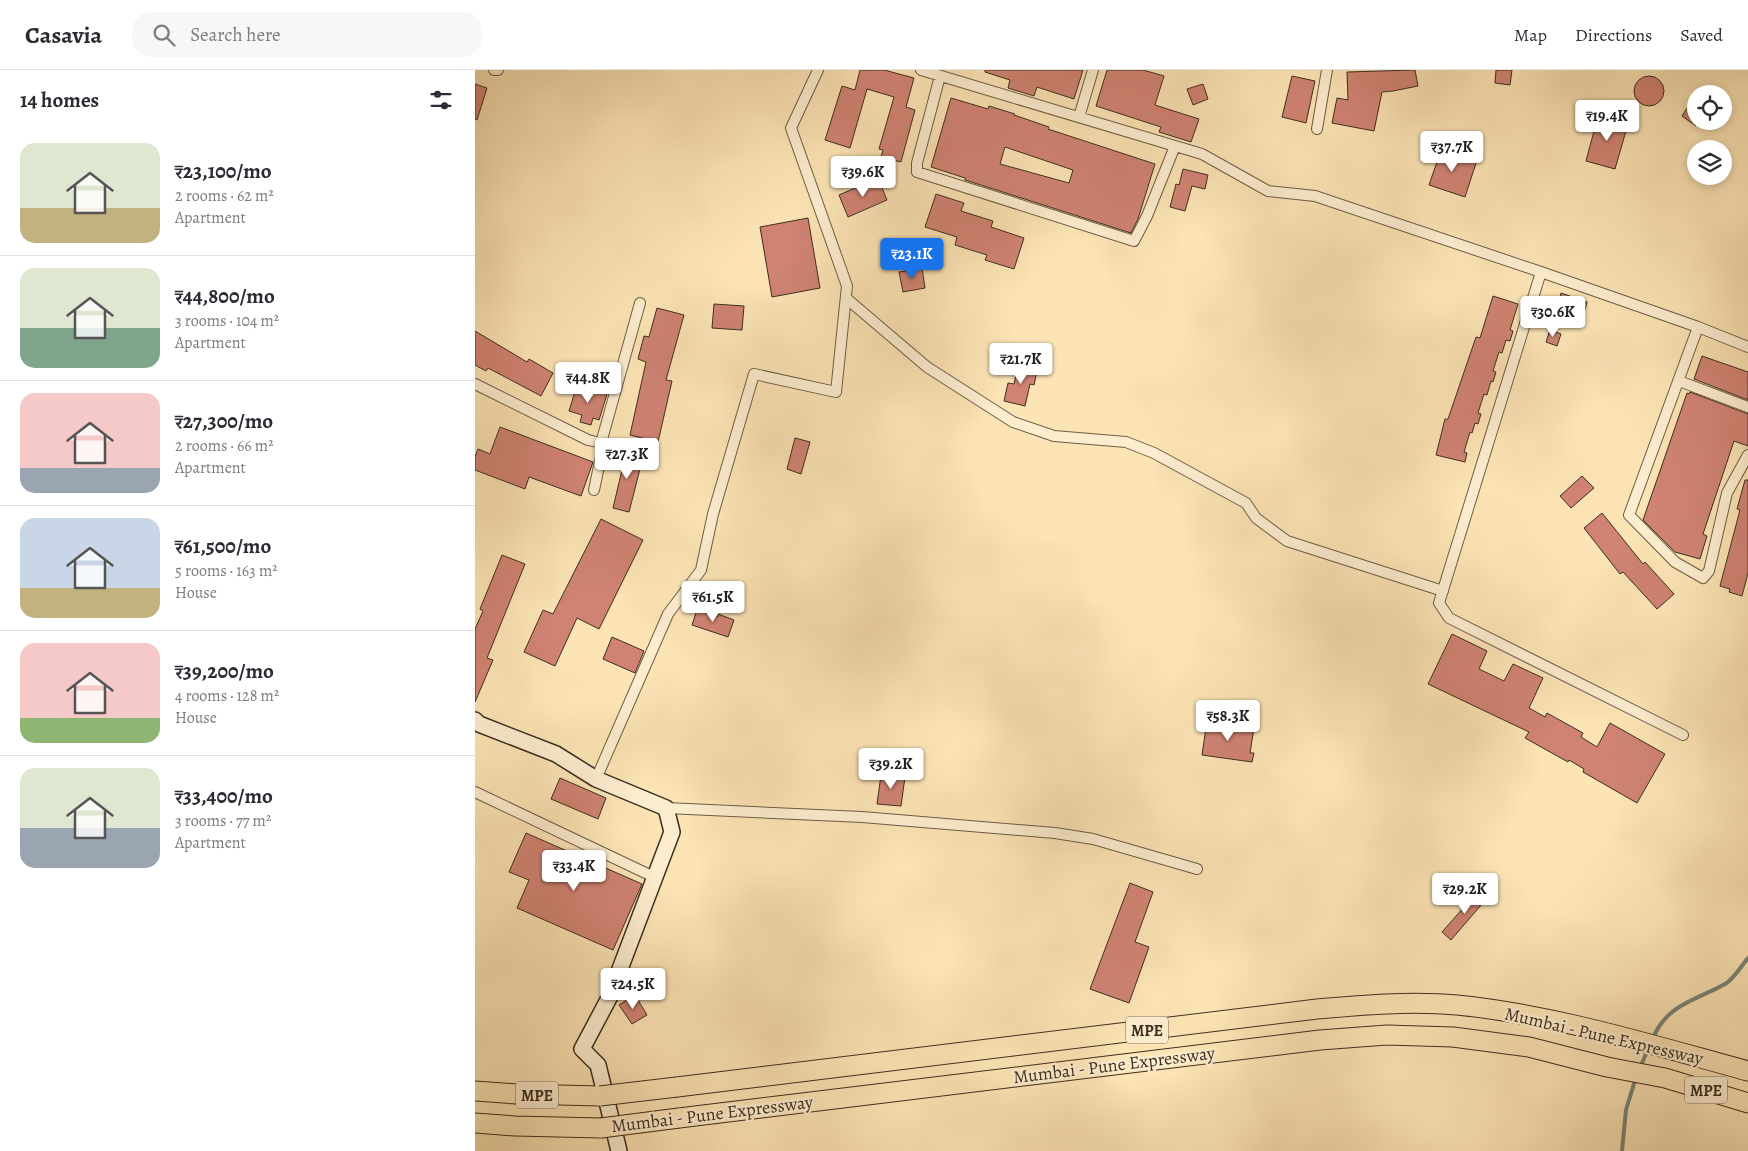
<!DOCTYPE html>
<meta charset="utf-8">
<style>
:root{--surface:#fff;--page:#f7f7f7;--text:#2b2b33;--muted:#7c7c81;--line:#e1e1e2;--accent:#1a73e8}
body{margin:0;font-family:Alegreya,serif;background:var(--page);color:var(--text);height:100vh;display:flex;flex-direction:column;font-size:19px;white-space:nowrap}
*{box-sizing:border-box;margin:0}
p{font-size:16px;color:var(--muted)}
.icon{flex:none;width:28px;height:28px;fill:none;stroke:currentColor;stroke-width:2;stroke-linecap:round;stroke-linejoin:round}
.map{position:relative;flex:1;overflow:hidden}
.drawer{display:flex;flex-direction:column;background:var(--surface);width:475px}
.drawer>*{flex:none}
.tools{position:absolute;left:1212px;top:15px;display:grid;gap:10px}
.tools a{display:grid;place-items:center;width:45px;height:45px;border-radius:50%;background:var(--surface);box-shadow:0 2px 8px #0003;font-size:25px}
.price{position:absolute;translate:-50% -42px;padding:0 11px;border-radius:5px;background:#fff;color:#222;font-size:16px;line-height:32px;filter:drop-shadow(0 1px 2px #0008)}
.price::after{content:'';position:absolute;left:50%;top:30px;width:15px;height:11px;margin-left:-8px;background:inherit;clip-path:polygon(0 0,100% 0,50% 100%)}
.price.current{background:var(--accent);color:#fff}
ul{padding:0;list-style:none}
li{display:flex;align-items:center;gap:15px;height:125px;padding:0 20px}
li+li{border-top:1px solid var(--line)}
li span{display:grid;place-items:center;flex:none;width:140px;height:100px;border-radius:15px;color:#555}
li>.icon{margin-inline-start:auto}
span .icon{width:60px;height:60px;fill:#fffc;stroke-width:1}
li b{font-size:21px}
h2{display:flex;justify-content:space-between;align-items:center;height:60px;padding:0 20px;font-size:21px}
header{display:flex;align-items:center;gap:30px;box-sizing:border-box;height:70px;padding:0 25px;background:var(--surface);border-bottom:1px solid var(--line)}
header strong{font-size:24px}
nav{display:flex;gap:28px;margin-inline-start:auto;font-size:18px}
.search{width:350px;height:45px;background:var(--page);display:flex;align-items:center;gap:12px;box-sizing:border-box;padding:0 18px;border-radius:20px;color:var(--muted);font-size:19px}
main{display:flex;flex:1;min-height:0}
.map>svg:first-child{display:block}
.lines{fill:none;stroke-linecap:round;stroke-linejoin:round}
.stream{stroke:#788478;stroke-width:4}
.building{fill:#d08373;stroke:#3d2e20;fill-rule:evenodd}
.street-casing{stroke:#6d5c45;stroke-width:12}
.secondary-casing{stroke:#3d2e20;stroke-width:18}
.highway-casing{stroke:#3d2e20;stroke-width:21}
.street{stroke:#fdedcf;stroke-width:10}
.secondary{stroke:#fdedcf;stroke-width:15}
.highway{stroke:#fce4b5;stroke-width:19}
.highway-bridge-casing{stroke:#3d2e20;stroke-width:21;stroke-linecap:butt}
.highway-bridge{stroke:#fce4b5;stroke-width:19}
.labels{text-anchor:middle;stroke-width:4.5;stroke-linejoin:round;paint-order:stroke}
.shield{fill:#fdedcf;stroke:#776754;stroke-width:1}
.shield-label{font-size:16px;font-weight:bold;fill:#3d2e20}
.street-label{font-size:18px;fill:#3d2e20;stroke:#fdedcf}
</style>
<header>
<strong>Casavia</strong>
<div class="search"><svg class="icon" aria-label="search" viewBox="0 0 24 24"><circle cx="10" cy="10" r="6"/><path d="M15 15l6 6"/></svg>Search here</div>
<nav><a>Map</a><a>Directions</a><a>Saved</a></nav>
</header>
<main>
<section class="drawer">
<h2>14 homes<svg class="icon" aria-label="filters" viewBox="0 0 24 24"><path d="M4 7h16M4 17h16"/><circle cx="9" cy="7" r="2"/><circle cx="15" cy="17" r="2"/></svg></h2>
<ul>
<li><span style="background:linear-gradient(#dfe7d0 65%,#c2b280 0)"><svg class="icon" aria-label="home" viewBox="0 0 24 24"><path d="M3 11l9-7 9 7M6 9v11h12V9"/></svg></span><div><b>₹23,100/mo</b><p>2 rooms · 62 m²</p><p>Apartment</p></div></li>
<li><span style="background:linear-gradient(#dfe7d0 60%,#7fa58c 0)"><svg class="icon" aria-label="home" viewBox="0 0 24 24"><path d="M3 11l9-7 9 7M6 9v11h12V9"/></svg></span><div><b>₹44,800/mo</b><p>3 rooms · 104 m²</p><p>Apartment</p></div></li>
<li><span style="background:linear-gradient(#f6c9c9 75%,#9aa5b1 0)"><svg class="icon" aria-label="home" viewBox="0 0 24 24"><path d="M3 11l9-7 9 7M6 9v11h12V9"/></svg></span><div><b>₹27,300/mo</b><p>2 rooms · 66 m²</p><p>Apartment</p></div></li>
<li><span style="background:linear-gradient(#c9d6e8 70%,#c2b280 0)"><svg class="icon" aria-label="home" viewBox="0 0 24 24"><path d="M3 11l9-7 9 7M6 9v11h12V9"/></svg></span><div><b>₹61,500/mo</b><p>5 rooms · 163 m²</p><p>House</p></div></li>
<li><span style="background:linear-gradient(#f6c9c9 75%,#8fb573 0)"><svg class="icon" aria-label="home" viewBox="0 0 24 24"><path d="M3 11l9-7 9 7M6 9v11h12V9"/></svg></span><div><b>₹39,200/mo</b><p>4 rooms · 128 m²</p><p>House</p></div></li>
<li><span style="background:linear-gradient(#dfe7d0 60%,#9aa5b1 0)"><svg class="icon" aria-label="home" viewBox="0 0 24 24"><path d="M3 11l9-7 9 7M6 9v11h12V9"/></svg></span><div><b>₹33,400/mo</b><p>3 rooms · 77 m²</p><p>Apartment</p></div></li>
</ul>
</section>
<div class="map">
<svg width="1273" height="1081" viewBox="0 0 1273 1081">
<rect width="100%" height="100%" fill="#fce4b5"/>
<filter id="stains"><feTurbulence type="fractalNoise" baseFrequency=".004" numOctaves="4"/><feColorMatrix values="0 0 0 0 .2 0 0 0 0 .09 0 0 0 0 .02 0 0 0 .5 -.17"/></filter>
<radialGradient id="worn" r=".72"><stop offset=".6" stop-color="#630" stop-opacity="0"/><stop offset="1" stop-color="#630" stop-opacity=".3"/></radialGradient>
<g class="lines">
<path class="stream" d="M1178,968c14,-34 44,-38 72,-54 9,-5 16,-18 23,-26
M1165,998l8,-19
M1147,1081l4,-41 10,-33"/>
</g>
<path class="building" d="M385,0h24l30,8 -8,29 9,3 -14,52 -20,-5 2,-7 -4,-1 15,-52 -27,-8 -17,59 -25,-8 17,-54 13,4z
M510,0h98l-9,29 -37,-12 -3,9 -26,-8 2,-8 -25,-8z
M632,0h36l21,6 -9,29 44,14 -8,23 -32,-10 2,-5 -65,-21z
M940,0l3,16 -25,5 -11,1 -8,39 -42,-8 5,-25 11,2 -1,-28z
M1021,0h16l-2,15 -15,-2z
M817,6l23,5 -9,42 -24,-6z
M1159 21a15 15 0 1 1 30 0a15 15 0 1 1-30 0Z
M0,14l12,4 -10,32 -2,-1z
M728,14l5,15 -15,6 -6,-16z
M1221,24v32l-14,-10z
M476,28l37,11 1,-3 26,8 -1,1 35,12 -1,2 107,35 -17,55 -7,14 -166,-53v-2l-34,-11zM530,77l68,23 -4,13 -69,-19z
M1123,46l30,8 -13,45 -29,-8z
M961,79l40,14 -11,34 -36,-12 9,-26 -5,-2z
M708,99l25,6 -3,14 -13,-3 -7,25 -15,-4 6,-23 3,1z
M403,108l9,22 -39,17 -9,-22z
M461,124l28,9 -3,8 32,10 -2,6 33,11 -10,31 -29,-9 2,-5 -32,-10 2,-8 -32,-10z
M333,148l12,70 -48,9 -12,-70z
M447,198l3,20 -22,4 -4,-20z
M1086,223l26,9 -4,15 -26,-8z
M1018,226l25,8 -8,26 3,1 -3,10 -4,-1 -4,13 -3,-1 -6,19 3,1 -3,10 -2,-1 -4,14 -3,-1 -6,19 3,1 -3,10 -3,-1 -3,10 -2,-1 -6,20 3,1 -2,9 -29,-7 9,-36h3l28,-82 4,1z
M239,234l30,2 -2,24 -30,-2z
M182,238l27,7 -18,65 6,1 -14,61 -28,-7 16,-73 -8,-3 6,-23 5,1z
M1075,260l11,4 -4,12 -11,-4z
M0,261l52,31 2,-3 24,14 -12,23 -53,-28 -2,3 -11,-6z
M1227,286l46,16v28l-54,-21z
M548,293l15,3 -4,19 -4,-1 -5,22 -21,-5 4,-18 6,1 3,-14 4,1z
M102,315l30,9 -8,26 -6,-2 -2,7 -11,-3 2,-7 -13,-4z
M1215,322l58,22v32l-14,-5 -31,93 4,2 -7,23 -25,-7 -32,-32 44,-127 2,1z
M25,357l93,35 -12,34 -52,-19 -4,12 -50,-19v-13l3,-8 12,5z
M320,368l15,4 -9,32 -14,-5z
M144,382l24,5 -14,55 -16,-4 9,-38 -7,-1z
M1107,406l12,12 -23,20 -11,-12z
M1270,410h3v93l-6,23 -13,-4 1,-3 -10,-3 20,-76 -3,-1z
M1127,443l41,51 2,-2 29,32 -17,15 -34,-37 -3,2 -36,-46z
M126,449l42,21 -44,89 -22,-11 -22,48 -31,-14 19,-42 10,4z
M27,485l23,9 -38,94 6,2 -18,42v-73l8,-18 -3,-2z
M222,540l20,7 1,-3 16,6 -6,17 -36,-12z
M977,564l35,17 -8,18 25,12 9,-17 30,14 -14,30 16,9 2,-4 36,20 -2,4 16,10 13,-24 55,31 -28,49 -54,-31 1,-3 -15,-9 -1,2 -43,-24 4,-6 -101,-48z
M137,567l32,14 -9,22 -32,-14z
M732,651l47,7 -4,25h4l-2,9 -50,-7z
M406,705l24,2 -4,29 -24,-2z
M85,708l46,20 -8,21 -47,-20z
M51,763l116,51 -29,66 -96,-42 12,-28 -20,-8z
M655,813l23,9 -18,50 14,5 -20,56 -39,-14z
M1005,819l8,8 -37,43 -9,-8z
M160,925l12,20 -15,9 -13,-19z"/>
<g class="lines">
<defs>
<path id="street" d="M19,0h4
M446,0l281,84 66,37 47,5 226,76 -102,331 10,15 234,117
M465,6l-23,87v9l217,69 13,-25 28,-70
M604,47l14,-47
M842,59l10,-59
M1066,202l157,55 50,20
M371,228l81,69 86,55 41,14 72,6 28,11 92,50 10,15 31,23 156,50
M1223,257l-69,188 46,47 28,16 6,-7 18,-78 21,-38
M1204,311l69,26
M0,314l113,56 13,3
M119,420l8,-38 -1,-9 39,-140
M121,709l72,-165 33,-44 12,-56 41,-140 82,18 11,-106 -56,-158 27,-58
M0,722l179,85
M191,738l196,9 193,16 38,6 104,30"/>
<path id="secondary" d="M0,650l4,4 77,30 40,25 70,29 6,24 -63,166 -27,51 16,16 21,86"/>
<path id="highway" d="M202,1017l640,-78c46,-4 93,-8 140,-4 99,10 195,40 291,66
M0,1021l42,3 83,2
M204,1048l641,-78 67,-5 66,2 76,10 78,20 58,11 83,25
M0,1053l40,3 86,2"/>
</defs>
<use href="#street" class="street-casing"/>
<use href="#secondary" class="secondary-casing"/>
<use href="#highway" class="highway-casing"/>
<use href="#street" class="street"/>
<use href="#secondary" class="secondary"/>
<use href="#highway" class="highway"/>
<defs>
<path id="highway-bridge" d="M125,1026l77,-9
M126,1058l78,-10"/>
</defs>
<use href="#highway-bridge" class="highway-bridge-casing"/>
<use href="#highway-bridge" class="highway-bridge"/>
</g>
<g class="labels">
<g class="shield">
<rect x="651" y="946.5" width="42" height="27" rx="4"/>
<rect x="1210" y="1006.5" width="42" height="27" rx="4"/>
<rect x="41" y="1011.5" width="42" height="27" rx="4"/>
</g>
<g class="shield-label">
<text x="672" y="966">MPE</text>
<text x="1231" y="1026">MPE</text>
<text x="62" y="1031">MPE</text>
</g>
<g class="street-label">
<text transform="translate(1129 966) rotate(13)" y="6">Mumbai - Pune Expressway</text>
<text transform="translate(639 995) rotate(-7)" y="6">Mumbai - Pune Expressway</text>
<text transform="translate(237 1044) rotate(-7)" y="6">Mumbai - Pune Expressway</text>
</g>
</g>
<rect width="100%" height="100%" filter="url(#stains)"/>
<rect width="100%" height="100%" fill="url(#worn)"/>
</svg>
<div class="tools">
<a><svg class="icon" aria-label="locate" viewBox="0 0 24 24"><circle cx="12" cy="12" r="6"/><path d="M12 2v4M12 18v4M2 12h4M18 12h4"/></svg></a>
<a><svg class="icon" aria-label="layers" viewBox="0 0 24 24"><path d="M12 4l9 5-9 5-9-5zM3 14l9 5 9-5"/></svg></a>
</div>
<b class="price" style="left:1132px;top:72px">₹19.4K</b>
<b class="price" style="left:977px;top:103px">₹37.7K</b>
<b class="price" style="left:388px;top:128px">₹39.6K</b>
<b class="price current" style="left:437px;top:210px">₹23.1K</b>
<b class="price" style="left:1078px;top:268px">₹30.6K</b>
<b class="price" style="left:546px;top:315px">₹21.7K</b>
<b class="price" style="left:113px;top:334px">₹44.8K</b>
<b class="price" style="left:152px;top:410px">₹27.3K</b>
<b class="price" style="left:238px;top:553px">₹61.5K</b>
<b class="price" style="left:753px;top:672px">₹58.3K</b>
<b class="price" style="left:416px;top:720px">₹39.2K</b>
<b class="price" style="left:99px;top:822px">₹33.4K</b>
<b class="price" style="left:990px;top:845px">₹29.2K</b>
<b class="price" style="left:158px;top:940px">₹24.5K</b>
</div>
</main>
